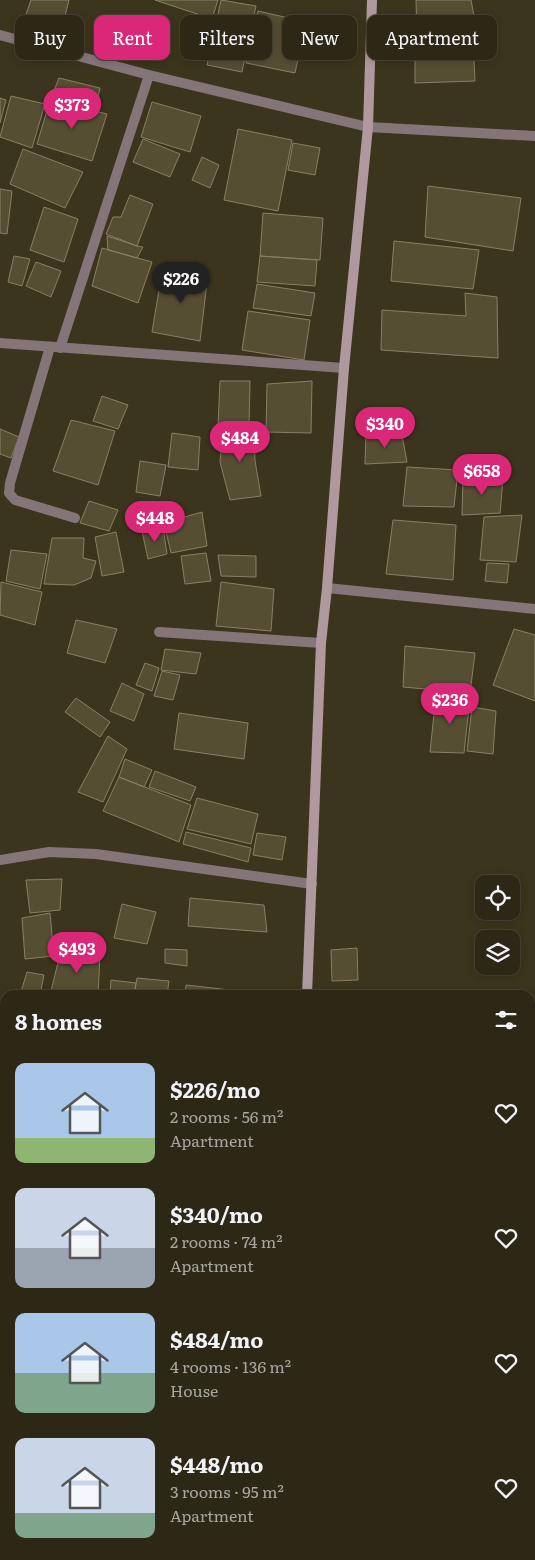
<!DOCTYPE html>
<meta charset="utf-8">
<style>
:root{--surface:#2d2816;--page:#35301f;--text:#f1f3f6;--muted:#a7a6a1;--line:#484435;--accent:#db2777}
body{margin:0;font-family:Literata,serif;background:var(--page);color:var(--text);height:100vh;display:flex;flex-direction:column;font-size:19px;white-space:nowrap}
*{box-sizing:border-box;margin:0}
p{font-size:16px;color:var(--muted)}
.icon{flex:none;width:28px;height:28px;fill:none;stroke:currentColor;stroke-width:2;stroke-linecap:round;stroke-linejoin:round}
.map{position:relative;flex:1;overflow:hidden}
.drawer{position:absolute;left:0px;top:990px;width:535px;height:570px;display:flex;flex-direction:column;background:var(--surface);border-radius:15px 15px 0 0;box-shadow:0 2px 8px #0003,0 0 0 1px var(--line)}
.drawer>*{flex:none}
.banner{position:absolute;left:15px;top:15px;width:505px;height:45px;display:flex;gap:10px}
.tools{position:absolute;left:475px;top:875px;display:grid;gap:10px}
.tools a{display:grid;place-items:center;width:45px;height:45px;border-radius:10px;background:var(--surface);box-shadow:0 2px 8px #0003,0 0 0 1px var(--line);font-size:25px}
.price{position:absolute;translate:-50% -42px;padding:0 11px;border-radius:18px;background:var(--accent);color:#fff;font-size:16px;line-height:32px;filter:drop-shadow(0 1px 2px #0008)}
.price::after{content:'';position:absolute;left:50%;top:30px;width:15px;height:11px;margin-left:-8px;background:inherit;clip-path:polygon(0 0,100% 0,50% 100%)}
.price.current{background:#222;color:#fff}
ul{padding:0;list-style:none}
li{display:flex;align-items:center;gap:15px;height:125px;padding:0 15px}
li span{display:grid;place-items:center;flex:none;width:140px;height:100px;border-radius:10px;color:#555}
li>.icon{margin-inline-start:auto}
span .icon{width:60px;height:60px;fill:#fffc;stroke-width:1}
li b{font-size:21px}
h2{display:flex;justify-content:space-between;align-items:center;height:60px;padding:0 15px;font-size:21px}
.tag{padding:0 18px;border-radius:10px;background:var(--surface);box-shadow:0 2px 8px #0003,0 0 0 1px var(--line);font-size:18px;line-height:45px}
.tag.current{background:var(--accent);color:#fff}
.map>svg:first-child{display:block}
.building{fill:#564e33;stroke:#888066}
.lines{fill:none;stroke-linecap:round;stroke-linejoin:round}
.street{stroke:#847579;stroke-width:10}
.secondary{stroke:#b0999e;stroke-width:10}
</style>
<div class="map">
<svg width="535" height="1560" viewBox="0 0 535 1560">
<rect width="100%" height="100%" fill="#3c351d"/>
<path class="building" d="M31,0h38l-7,28 -37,-11z
M155,0h63l-6,19z
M221,0l35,6 -14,66 -35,-7z
M416,0h55l6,32 -60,2z
M258,11l48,11 -11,51 -49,-10z
M473,40l2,41 -60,2v-42z
M59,78l41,10 -4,17 -43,-12z
M11,96l34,8 -13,44 -32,-11z
M0,98l6,2 -6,23z
M50,100l57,14 -15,47 -55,-17z
M152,102l49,14 -11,36 -49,-15z
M238,129l54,11 -14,71 -54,-11z
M143,139l37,15 -10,23 -37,-15z
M293,143l27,5 -5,27 -27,-5z
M23,149l60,23 -18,36 -55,-24z
M202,157l17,8 -9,23 -18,-8z
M428,186l93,12 -8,53 -88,-14z
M0,189l12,2 -5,43 -7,-1z
M130,195l23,9 -16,42 -31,-12 7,-17h8z
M44,207l34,12 -14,43 -34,-12z
M263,213l60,5 -3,42 -60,-4z
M107,236l30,10 6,1 -6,11 -29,-8z
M394,241l85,9 -6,39 -82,-8z
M102,248l50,14 -14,41 -46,-17z
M14,256l16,3 -8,27 -14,-4z
M260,256l57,4 -2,26 -58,-4z
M36,262l25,9 -10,26 -25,-11z
M163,266l45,8 -8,67 -48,-9z
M257,284l58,9 -4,23 -58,-8z
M465,293l32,4 1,61 -117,-8 1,-40 84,6z
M248,311l62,9 -6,40 -62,-10z
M220,381h30l-1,44 -31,1z
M312,381l-1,52 -45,-1 1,-48z
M102,396l26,9 -10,24 -25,-8z
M71,420l44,11 -17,54 -45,-14z
M254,428l1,33 6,35 -31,4 -10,-38 3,-33z
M0,429l19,8 -8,21 -11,-4z
M172,433l28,4 -2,33 -30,-3z
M366,435h36l5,27 -42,2z
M140,461l26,4 -6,31 -24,-4z
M407,467l51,3 -4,37 -51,-1z
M463,478l40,1 -3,34 -38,2z
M89,501l29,9 -9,21 -29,-8z
M202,512l5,34 -36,7 -7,-30z
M522,515l-6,47 -36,-2 4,-43z
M393,520l63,5 -3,55 -67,-6z
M163,527l4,27 -19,5 -6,-28z
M116,532l8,40 -22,4 -7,-39z
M52,538h32l-1,20 13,3 -5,17 -17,7 -30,-1z
M11,550l36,4 -7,35 -34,-8z
M206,553l5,28 -26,3 -4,-28z
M218,555l38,1v21l-35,-1z
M487,563l22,1 -2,19 -22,-2z
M1,582l41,10 -7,33 -35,-10z
M221,582l53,7 -3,42 -55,-5z
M76,620l41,9 -12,34 -38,-10z
M514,629l21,6v66l-42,-16z
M405,646l70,7 -5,40 -67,-6z
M165,649l36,4 -5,21 -35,-4z
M145,663l14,5 -7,23 -16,-6z
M162,671l18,4 -7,25 -19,-4z
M122,683l22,11 -10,27 -24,-10z
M436,695l34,4 -6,54 -34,-1z
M76,698l34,24 -10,15 -35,-25z
M472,707l24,4 -3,43 -26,-3z
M179,713l69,10 -4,36 -70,-10z
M108,736l19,13 -24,53 -25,-10z
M125,759l27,11 -8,17 -25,-10z
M155,771l41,16 -6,14 -41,-14z
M119,777l72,28 -12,37 -76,-31z
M197,798l61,16 -7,30 -64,-15z
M186,832l65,16 -3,14 -65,-18z
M257,833l29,4 -4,23 -29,-5z
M62,879l-2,31 -30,3 -4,-33z
M190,898l74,7 3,27 -79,-6z
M122,904l34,8 -9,32 -33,-6z
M50,913l4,43 -29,3 -3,-41z
M357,948l1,32 -26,1 -1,-31z
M165,949l22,1v16l-22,-3z
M61,950l39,5 -2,40h-33l-14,-4z
M27,972l17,3 -4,20h-20z
M137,978l32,3 -2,14h-33z
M111,980l25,3 -2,12h-24z
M186,985l62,7v3h-63z
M5,1281v37l-5,2v-38z
M530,1322h5v22h-5z
M5,1336v43l-5,1v-43z
M530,1353l5,1v56h-5z
M0,1456h5v39h-5z
M101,1555h44v5h-30v-3h-14z"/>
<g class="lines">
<path class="street" d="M0,35l149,40 219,52 167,9
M0,343l344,25
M50,347l-40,136 -1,10 6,7 60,18
M60,348l89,-273
M327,588l208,21
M159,632l162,11
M0,860l49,-8 47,2 216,30
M0,1422h5
M530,1452l5,1
M219,1560l6,-5"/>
<path class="secondary" d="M307,995l14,-352 6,-55 17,-220 24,-241 4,-127
M373,1555l1,5"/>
</g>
</svg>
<div class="tools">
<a><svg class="icon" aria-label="locate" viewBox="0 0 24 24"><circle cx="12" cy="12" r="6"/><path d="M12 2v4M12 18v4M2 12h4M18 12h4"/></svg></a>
<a><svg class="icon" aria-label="layers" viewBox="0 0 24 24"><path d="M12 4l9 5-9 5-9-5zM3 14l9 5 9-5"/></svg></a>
</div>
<b class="price" style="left:72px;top:130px">$373</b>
<b class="price current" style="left:181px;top:304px">$226</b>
<b class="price" style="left:385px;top:449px">$340</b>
<b class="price" style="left:240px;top:463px">$484</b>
<b class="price" style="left:482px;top:496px">$658</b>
<b class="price" style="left:155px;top:543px">$448</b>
<b class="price" style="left:450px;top:725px">$236</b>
<b class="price" style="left:77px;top:974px">$493</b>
<div class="banner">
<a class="tag">Buy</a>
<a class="tag current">Rent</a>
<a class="tag">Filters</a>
<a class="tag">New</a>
<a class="tag">Apartment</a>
</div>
<section class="drawer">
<h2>8 homes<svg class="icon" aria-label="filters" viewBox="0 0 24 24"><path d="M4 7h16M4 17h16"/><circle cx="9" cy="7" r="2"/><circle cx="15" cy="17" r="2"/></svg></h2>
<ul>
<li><span style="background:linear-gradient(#a9c7e8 75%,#8fb573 0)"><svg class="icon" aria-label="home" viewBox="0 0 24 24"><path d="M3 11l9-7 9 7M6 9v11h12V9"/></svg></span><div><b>$226/mo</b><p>2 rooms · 56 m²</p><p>Apartment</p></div><svg class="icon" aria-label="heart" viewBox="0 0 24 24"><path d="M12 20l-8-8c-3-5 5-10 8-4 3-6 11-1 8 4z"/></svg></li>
<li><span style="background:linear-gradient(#c9d6e8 60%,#9aa5b1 0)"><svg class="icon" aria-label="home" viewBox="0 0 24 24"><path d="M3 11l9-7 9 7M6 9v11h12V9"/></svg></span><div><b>$340/mo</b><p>2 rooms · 74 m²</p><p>Apartment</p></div><svg class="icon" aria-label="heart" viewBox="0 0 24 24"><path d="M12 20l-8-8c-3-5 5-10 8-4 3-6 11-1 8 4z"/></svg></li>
<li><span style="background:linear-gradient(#a9c7e8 60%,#7fa58c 0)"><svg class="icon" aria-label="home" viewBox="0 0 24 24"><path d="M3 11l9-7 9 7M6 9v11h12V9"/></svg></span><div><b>$484/mo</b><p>4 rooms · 136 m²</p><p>House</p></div><svg class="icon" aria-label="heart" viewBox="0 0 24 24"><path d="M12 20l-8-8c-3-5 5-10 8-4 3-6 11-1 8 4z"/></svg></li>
<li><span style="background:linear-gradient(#c9d6e8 75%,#7fa58c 0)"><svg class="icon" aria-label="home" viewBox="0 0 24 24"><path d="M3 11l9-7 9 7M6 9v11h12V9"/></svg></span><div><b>$448/mo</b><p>3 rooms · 95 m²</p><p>Apartment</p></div><svg class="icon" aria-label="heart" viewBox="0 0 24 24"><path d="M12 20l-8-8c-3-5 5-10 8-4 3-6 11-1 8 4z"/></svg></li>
</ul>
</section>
</div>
